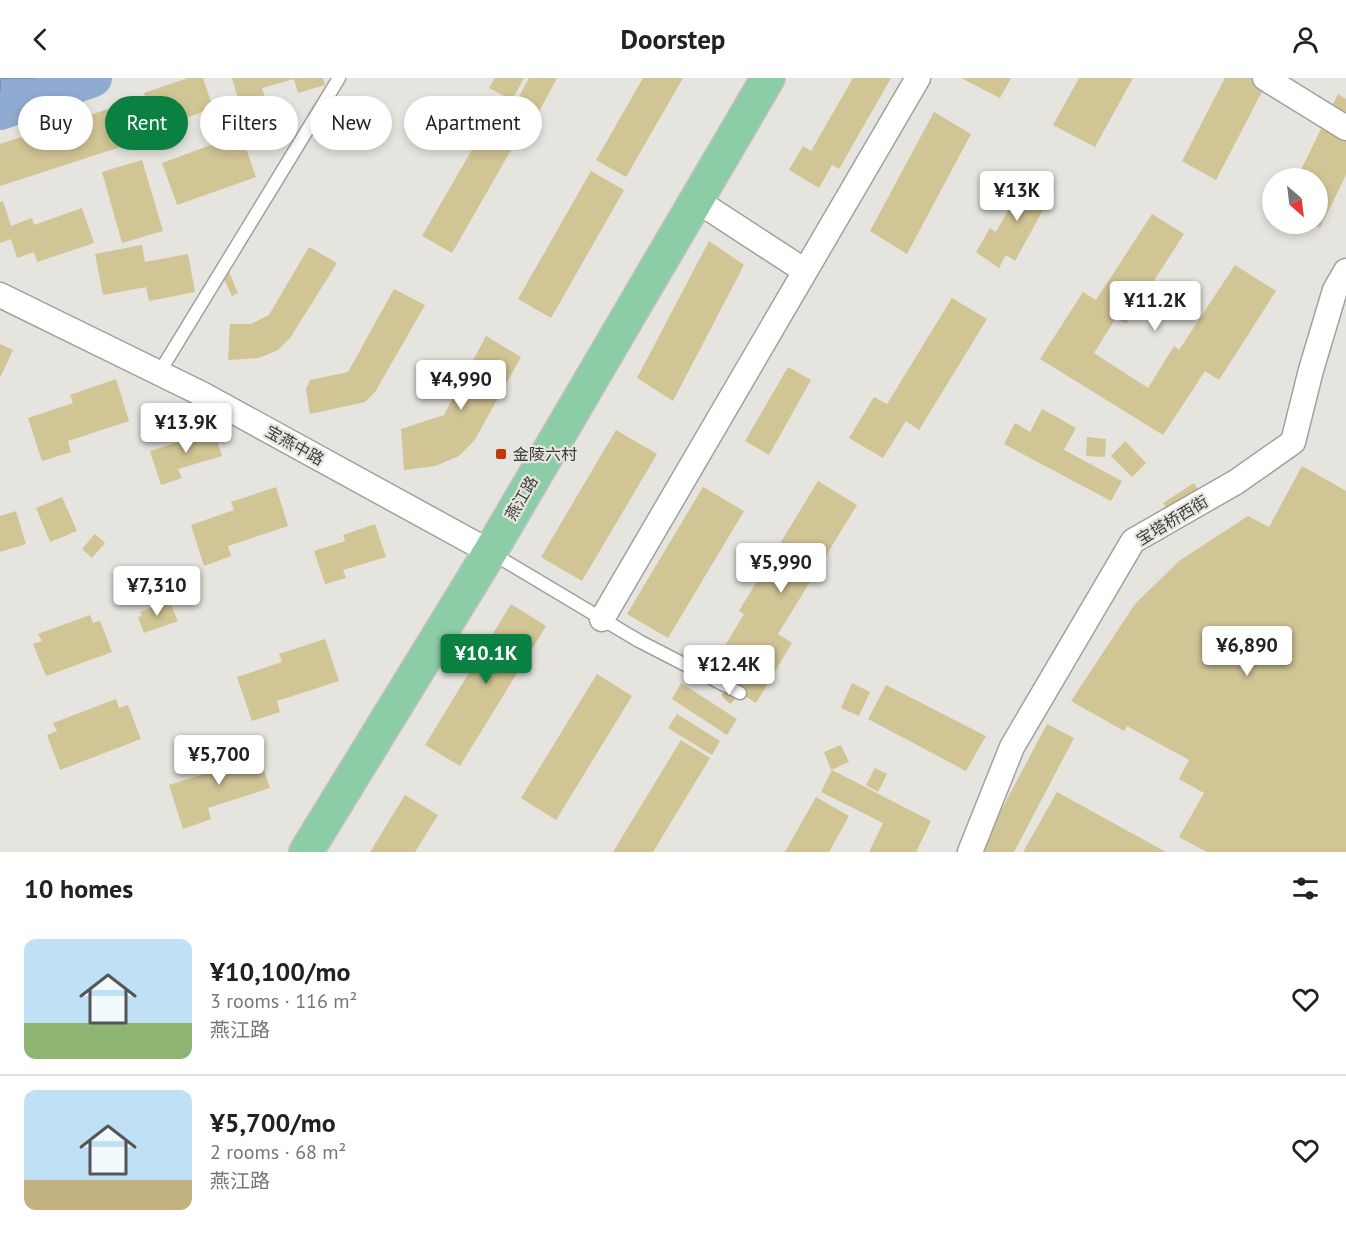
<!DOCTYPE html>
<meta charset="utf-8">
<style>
:root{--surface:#fff;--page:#f6f6f6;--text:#222;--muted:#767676;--line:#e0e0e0;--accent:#0b8043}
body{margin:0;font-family:"PT Sans","Noto Sans SC",sans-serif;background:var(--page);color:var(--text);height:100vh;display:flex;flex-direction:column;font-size:22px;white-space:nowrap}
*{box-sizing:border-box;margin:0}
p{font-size:20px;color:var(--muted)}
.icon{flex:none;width:33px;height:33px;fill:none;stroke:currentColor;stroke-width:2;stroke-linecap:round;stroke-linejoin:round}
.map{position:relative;height:774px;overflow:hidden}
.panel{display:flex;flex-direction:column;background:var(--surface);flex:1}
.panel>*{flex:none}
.top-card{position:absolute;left:18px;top:18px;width:600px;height:54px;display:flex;gap:12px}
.needle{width:39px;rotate:152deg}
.fabs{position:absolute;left:1262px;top:90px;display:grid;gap:12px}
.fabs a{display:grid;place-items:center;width:66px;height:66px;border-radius:50%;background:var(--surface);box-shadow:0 3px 9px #0003;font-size:30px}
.price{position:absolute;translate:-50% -51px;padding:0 14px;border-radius:6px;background:#fff;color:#222;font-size:20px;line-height:39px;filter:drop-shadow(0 2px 3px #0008)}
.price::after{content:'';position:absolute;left:50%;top:36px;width:18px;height:14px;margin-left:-9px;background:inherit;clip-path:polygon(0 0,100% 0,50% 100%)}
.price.current{background:var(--accent);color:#fff}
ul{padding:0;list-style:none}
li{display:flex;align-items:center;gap:18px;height:150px;padding:0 24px}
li+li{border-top:2px solid var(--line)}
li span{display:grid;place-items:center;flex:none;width:168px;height:120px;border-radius:12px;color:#555}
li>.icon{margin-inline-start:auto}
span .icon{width:72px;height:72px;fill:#fffc;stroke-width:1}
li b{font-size:26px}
h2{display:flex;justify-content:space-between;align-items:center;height:72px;padding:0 24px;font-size:26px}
.pill{padding:0 21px;border-radius:27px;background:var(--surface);box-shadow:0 3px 9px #0003;font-size:21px;line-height:54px}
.pill.current{background:var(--accent);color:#fff}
header{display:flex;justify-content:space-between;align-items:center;height:78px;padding:0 24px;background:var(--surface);font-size:27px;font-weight:600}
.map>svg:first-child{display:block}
.water{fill:#90abd1;stroke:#778aa4;stroke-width:1.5}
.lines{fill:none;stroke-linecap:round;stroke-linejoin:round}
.river{stroke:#90abd1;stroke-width:38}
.building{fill:#d1c495}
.service-casing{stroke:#a2a09b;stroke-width:15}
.minor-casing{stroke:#a2a09b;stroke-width:27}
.primary-casing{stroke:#c1c1c0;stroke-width:36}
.service{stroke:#fff;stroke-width:12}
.minor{stroke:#fff;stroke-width:24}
.primary{stroke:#8ccca6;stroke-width:33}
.poi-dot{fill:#c13909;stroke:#e6e4de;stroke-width:2}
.labels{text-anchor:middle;stroke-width:4.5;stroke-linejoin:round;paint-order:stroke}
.street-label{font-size:16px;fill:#3d3c3a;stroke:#e6e4de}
.poi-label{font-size:16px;fill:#3d3c3a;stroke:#e6e4de;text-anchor:start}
</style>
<header><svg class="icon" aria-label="back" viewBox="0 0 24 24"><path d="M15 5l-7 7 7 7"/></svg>Doorstep<svg class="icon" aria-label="person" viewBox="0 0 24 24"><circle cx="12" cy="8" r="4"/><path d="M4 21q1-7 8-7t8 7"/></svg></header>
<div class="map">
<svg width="1346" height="774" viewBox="0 0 1346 774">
<rect width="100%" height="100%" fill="#e6e4de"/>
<path class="water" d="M0,0h65l-65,23z"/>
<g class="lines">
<path class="river" d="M0,33l93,-33"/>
</g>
<path class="building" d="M188,0h15l10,30 -57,21 -12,-36z
M232,0h91l2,7 -27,8 -4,-14 -32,9 3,10 -25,8z
M495,0h29l-12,22 -23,-12z
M529,0h28l-21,39 -21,-13z
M643,0h40l-57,99 -30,-17z
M853,0h38l-52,91 -7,-4 -13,23 -30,-18 14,-24 8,5z
M961,0h50l-11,20z
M1079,0h54l-38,69 -42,-22z
M1225,0h44l-53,102 -34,-19z
M1338,16l8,5v76l-26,53 -8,-4h5v-46h-20z
M133,23l12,38 -145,47v-42z
M498,27l29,17 -75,131 -30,-17z
M934,34l37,22 -64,120 -37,-23z
M241,56l15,43 -79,28 -15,-42z
M142,82l21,71 -41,12 -20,-71z
M591,93l33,19 -73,128 -33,-19z
M1030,93l25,17 -40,73 -9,-6 -7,13 -23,-16 14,-24 6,4z
M3,123l8,25 21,-8 2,7 48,-17 12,35 -57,19 -3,-10 -17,6 -6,-19 -11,4v-41z
M1152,136l32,20 -58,90 -10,-6 -22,35 54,35 26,-42 5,4 56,-85 41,26 -57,89 -14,-9 -42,64 -123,-76 43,-67 13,8z
M709,163l35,24 -71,136 -36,-23z
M142,167l3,17 43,-8 7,38 -46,9 -3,-14 -43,8 -8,-41z
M309,169l28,16 -47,75 -12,12 -19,8 -31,2 2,-36h21l18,-9z
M229,194l9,21 -6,3 -10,-21z
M394,211l31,16 -50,87 -10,10 -55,12 -4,-25 4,-9 38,-8z
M952,220l35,21 -68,111 -13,-9 -23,37 -34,-20 25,-41 13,7z
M486,258l35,21 -47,84 -15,15 -24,10 -31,4 -3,-41 43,-14z
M0,266l13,6 -13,28z
M788,289l23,13 -42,75 -24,-14z
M116,301l13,42 -61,20 3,11 -29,9 -14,-43 45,-15 -3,-8z
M1042,331l34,19 -12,22 58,31 -11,20 -107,-57 11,-21 15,9z
M212,347l10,31 -44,13 4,9 -21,7 -11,-34 32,-10 -3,-6z
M616,352l41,24 -75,127 -41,-24z
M1087,359l19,2 -1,18 -19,-1z
M1125,363l21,22 -14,14 -21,-21z
M1302,388l44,25v361h-139l-28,-15 25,-44 -25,-14 10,-19 -62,-34 -3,5 -53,-30 64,-97 44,-43 69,-45 21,11z
M818,403l39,24 -79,129 14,9 -36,60 -48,-29 36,-60 -5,-3z
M1194,405l10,16 -30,21 -11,-17z
M276,409l12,39 -60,20 3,10 -27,10 -13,-41 43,-15 -3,-8z
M703,409l41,24 -76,127 -41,-24z
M62,419l15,34 -27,11 -14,-34z
M16,433l10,33 -26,8v-36z
M375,446l11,33 -43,13 3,8 -21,6 -11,-33 31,-10 -2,-6z
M95,456l10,9 -13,15 -10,-9z
M167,524l1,4 3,-1 7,16 -34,12 -6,-16 4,-1 -2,-4z
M511,526l35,22 -86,140 -35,-21z
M90,537l3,8 7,-2 12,31 -66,24 -13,-32 9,-3 -4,-7z
M325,561l14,42 -62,20 3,11 -28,9 -15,-44 45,-15 -3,-8z
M597,596l35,22 -76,124 -35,-22z
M681,605l56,36 -10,16 -55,-36z
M852,605l18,9 -11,24 -18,-8z
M886,607l100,51 -20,35 -98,-52z
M728,610l9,10 -7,6 -9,-9z
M116,621l3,9 9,-3 13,34 -81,31 -13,-35 10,-4 -4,-8z
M677,636l43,27 -8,14 -44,-27z
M1047,646l27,14 -60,114h-35z
M681,662l29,18 -57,94h-40z
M841,667l8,17 -18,8 -7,-18z
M256,668l14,42 -62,20 3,11 -28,10 -14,-44 44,-14 -3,-9z
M875,690l12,6 -9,18 -12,-7z
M832,692l99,51 -15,31h-47l14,-29 -62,-31z
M1057,714l109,60h-143z
M405,717l33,20 -23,37h-45z
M816,719l33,19 -20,36h-44z"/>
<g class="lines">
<defs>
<path id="service" d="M159,295l180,-295
M490,474l149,89 101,52"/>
<path id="minor" d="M1265,0l81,50
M696,122l109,71
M0,217l202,99 288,158
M602,541l316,-541
M970,774l42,-105 121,-206 103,-59 57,-40 18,-72 24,-80 11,-19"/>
<path id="primary" d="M306,774l184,-300 278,-474"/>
</defs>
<use href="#service" class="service-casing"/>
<use href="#minor" class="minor-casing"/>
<use href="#primary" class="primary-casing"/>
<use href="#service" class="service"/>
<use href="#minor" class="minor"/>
<use href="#primary" class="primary"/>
</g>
<rect class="poi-dot" x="495" y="370" width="12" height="12" rx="3"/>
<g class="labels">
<g class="street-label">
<text transform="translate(295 367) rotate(29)" y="6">宝燕中路</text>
<text transform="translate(521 420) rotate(-60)" y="6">燕江路</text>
<text transform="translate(1172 442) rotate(-31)" y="6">宝塔桥西街</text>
</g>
<g class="poi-label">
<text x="513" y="382">金陵六村</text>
</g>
</g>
</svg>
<div class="fabs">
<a><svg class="needle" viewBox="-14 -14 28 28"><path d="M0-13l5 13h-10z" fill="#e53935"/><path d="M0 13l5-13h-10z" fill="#767676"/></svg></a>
</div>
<b class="price" style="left:1017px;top:144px">¥13K</b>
<b class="price" style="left:1155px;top:254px">¥11.2K</b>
<b class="price" style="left:461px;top:333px">¥4,990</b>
<b class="price" style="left:186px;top:376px">¥13.9K</b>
<b class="price" style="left:781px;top:516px">¥5,990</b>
<b class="price" style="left:157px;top:539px">¥7,310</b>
<b class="price" style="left:1247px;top:599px">¥6,890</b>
<b class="price current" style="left:486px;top:607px">¥10.1K</b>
<b class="price" style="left:729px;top:618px">¥12.4K</b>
<b class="price" style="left:219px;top:708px">¥5,700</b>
<div class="top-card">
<a class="pill">Buy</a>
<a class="pill current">Rent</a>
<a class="pill">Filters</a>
<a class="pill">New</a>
<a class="pill">Apartment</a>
</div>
</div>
<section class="panel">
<h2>10 homes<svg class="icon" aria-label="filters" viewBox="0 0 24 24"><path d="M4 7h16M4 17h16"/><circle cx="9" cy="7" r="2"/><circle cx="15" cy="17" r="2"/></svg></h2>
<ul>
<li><span style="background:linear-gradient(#bfe0f5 70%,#8fb573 0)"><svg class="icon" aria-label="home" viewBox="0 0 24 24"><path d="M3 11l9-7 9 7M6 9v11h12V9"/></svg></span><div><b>¥10,100/mo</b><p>3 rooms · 116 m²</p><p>燕江路</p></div><svg class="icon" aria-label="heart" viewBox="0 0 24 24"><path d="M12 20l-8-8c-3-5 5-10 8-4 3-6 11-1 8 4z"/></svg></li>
<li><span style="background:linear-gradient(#bfe0f5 75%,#c2b280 0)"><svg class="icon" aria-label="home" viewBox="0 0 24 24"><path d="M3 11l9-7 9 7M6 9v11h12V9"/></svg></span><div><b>¥5,700/mo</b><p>2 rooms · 68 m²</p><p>燕江路</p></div><svg class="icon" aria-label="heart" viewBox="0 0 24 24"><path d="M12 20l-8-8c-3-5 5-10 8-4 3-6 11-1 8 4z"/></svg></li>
</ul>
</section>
